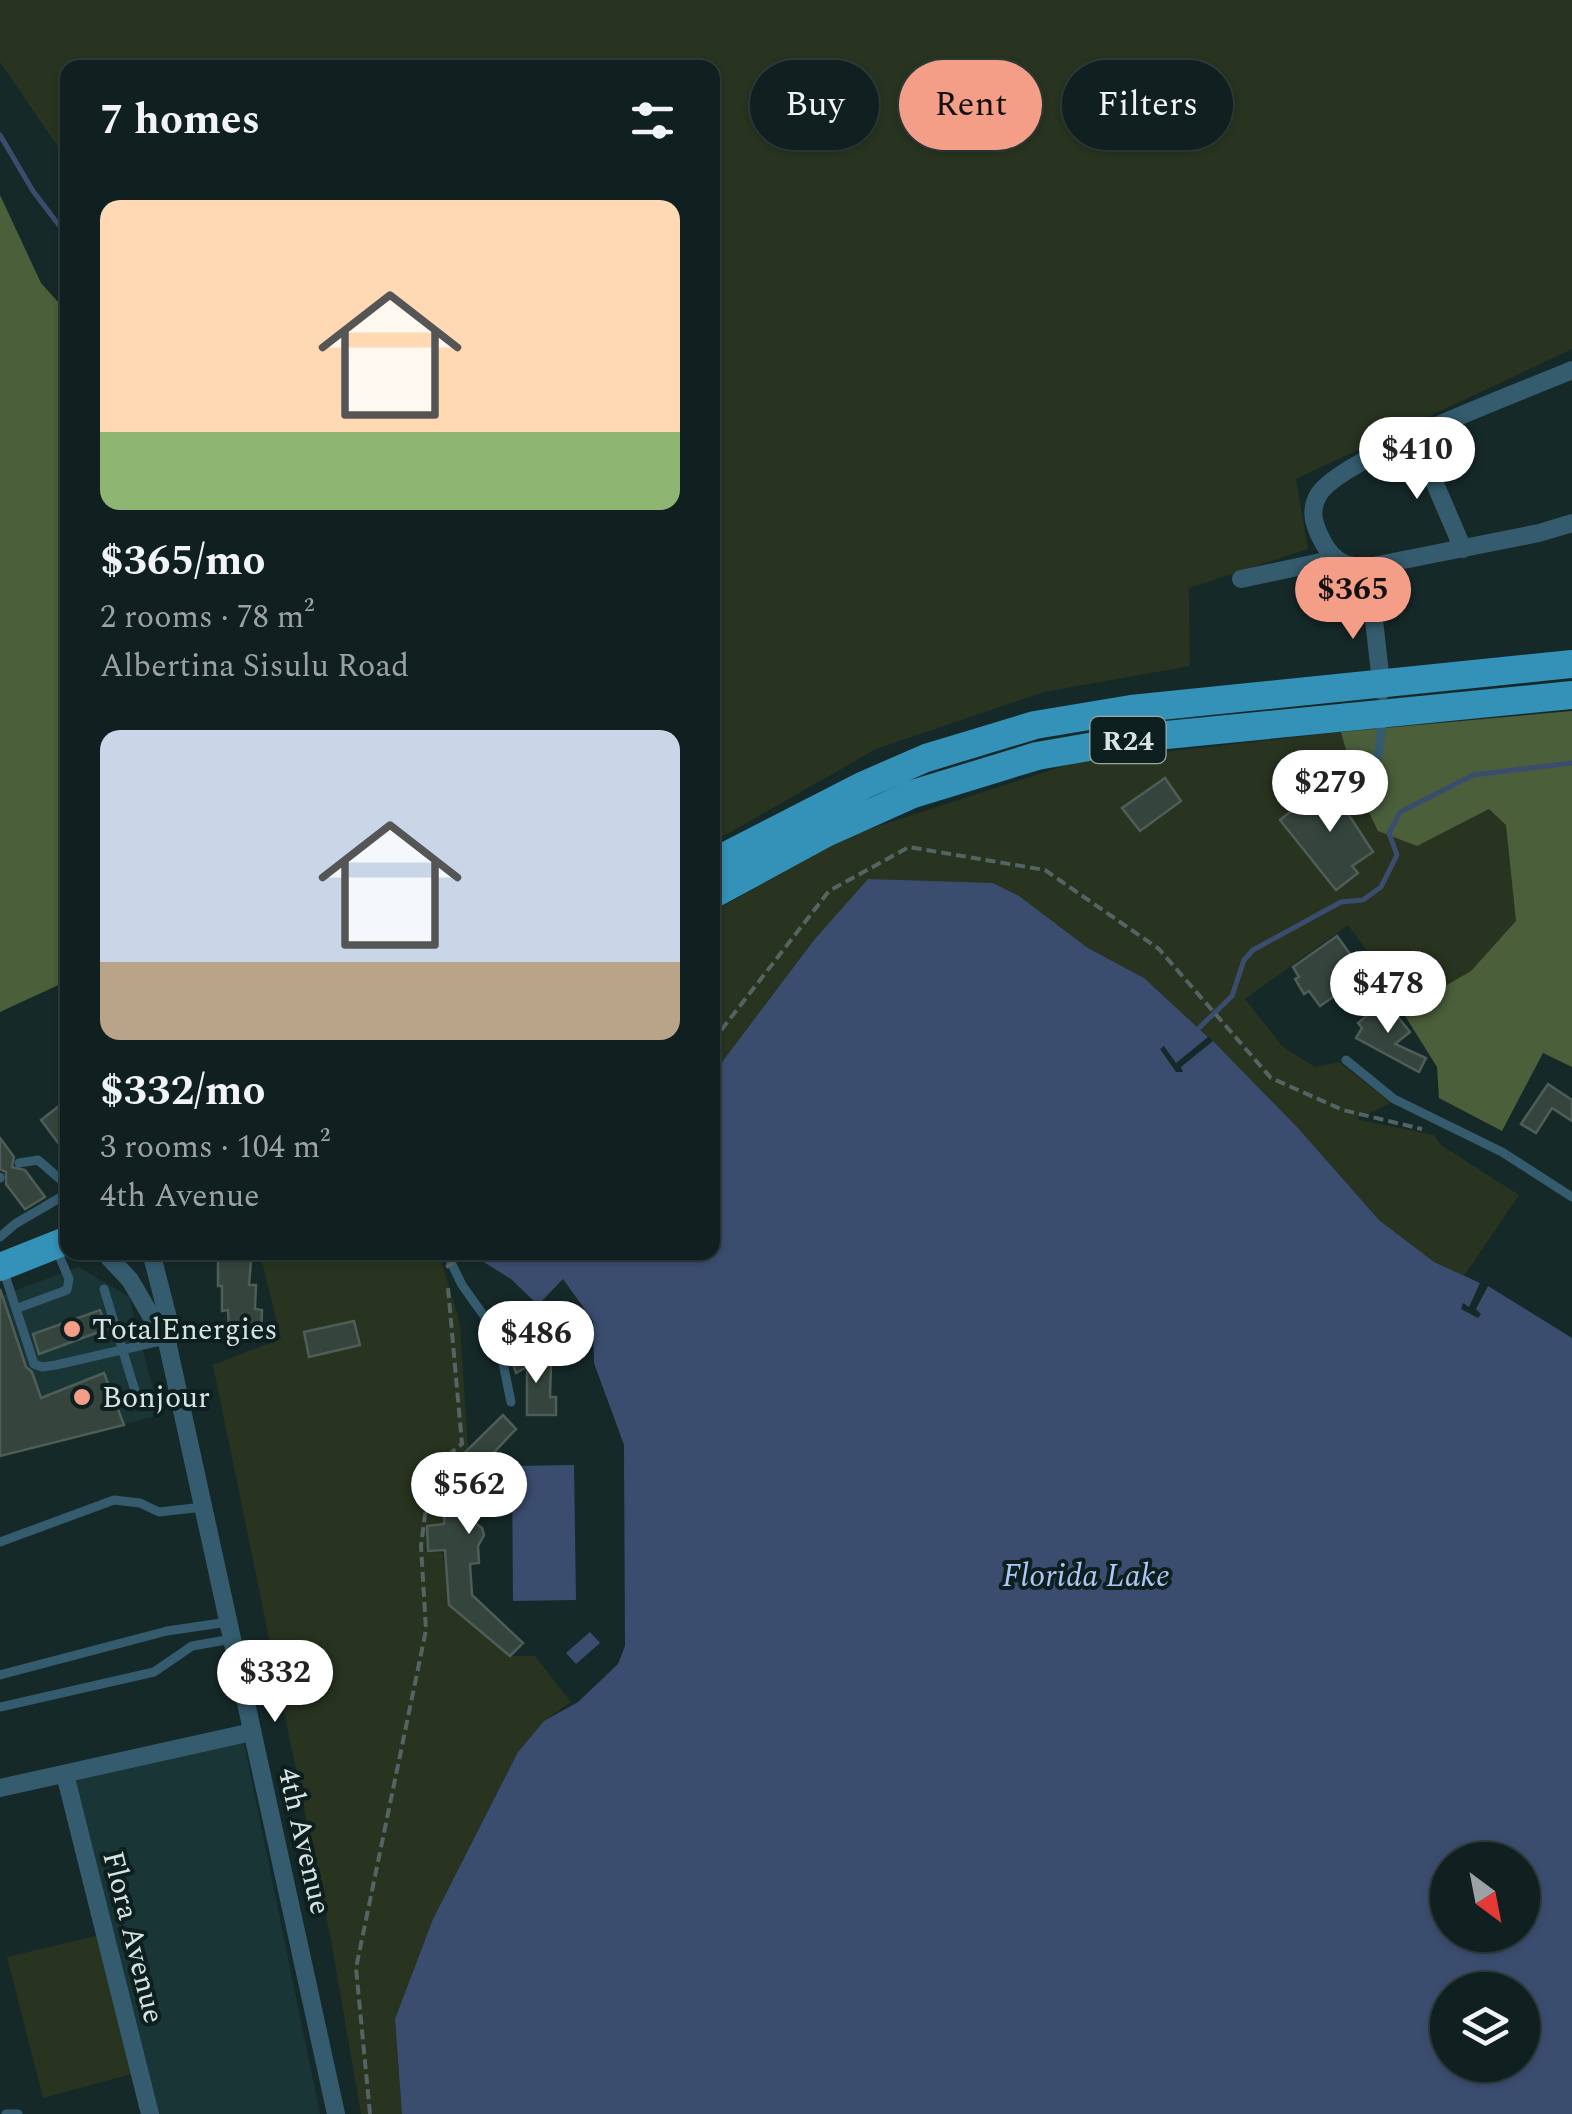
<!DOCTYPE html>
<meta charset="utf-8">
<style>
:root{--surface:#101f1f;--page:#192728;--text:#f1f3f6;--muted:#9ca2a4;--line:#303d3d;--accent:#f49e88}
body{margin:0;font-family:Spectral,serif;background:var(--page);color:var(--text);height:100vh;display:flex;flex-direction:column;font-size:38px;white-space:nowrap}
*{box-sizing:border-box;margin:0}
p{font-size:32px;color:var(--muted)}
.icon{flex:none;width:55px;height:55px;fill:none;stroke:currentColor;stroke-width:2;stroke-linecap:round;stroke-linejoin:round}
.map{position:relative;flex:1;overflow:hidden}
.sheet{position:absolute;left:60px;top:60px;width:660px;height:1200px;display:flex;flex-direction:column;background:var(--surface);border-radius:20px;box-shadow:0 2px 8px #0004,0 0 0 2px var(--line)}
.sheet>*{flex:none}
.hud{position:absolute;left:750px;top:60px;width:670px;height:90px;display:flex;gap:20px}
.needle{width:65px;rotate:148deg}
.fabs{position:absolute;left:1430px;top:1842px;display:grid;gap:20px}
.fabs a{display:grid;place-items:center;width:110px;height:110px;border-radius:50%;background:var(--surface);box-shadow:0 2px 8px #0004,0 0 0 2px var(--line);font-size:50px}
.price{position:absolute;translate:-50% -85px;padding:0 22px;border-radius:35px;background:#fff;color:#222;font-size:32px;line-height:65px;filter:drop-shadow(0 2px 5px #0008)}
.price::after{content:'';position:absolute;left:50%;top:60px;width:30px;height:22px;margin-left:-15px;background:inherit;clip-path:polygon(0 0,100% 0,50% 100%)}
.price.on{background:var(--accent);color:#111}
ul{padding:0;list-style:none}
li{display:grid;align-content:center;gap:20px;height:530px;padding:0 40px}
li span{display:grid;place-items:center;height:310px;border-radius:20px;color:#555}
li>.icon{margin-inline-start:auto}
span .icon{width:180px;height:180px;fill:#fffc;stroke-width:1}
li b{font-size:42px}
h2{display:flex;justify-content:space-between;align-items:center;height:120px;padding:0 40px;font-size:42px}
.tag{padding:0 35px;border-radius:45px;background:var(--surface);box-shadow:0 2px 8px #0004,0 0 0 2px var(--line);font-size:35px;line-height:90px}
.tag.on{background:var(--accent);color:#111}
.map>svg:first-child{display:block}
.built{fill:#193536}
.green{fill:#28341f}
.forest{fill:#4b5f3b}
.water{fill:#3b4d6f;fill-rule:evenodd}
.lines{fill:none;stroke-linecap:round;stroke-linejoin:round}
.stream{stroke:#3b4d6f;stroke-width:5}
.building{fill:#35453d;stroke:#4e5e56;stroke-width:2.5}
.path{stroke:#546464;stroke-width:4;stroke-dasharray:10 5;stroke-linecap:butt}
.service{stroke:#345c6e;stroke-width:9}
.minor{stroke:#345c6e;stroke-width:18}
.primary{stroke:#3491b7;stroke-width:28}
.path-bridge{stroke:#546464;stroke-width:4;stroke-dasharray:10 5;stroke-linecap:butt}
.poi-dot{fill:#f49e88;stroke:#0d1f1f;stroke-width:4}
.labels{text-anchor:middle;stroke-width:8;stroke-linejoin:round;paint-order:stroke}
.shield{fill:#0d1f1f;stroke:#9ba8a8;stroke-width:2.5}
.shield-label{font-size:28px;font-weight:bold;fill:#d8e3e3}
.poi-label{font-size:30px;fill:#d8e3e3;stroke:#0d1f1f;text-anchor:start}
.street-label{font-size:30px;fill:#d8e3e3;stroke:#0d1f1f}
.water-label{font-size:32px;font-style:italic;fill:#acc7f6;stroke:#0d1f1f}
</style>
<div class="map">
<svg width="1572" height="2114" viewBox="0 0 1572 2114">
<rect width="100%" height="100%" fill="#162929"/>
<path class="built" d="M79,1267l50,30 31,118 -160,41v-160z
M244,1743l76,371h-163l-83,-335z"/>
<path class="green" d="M0,0h1572v349l-276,130 12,70 -119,39 1,78 -146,26 -168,57 -163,93 -1,-774h-644l-1,92 -67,-98z
M1572,711v281l-150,34 -74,-101 -103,74 38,48 32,20 24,-5 52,41 -35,16 78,16 7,10 78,50 -55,81 -30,-14 -55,-42 -81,-92 -85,-87 -69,-63 -56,-30 -69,-52 -26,-13 -125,-3 -54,60 -101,134v-162l131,-75 232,-75 299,-34z
M260,1253h179l21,71 8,124 -22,21 -1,55 -18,2 -2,25 18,2 1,12h4l1,40 61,51h25l36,46 -27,19 -26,31 -85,167 -38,100 7,95h-41l-30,-174 -118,-575 68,-26z
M100,1935l35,138 -92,25 -36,-141z"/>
<path class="forest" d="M0,195l41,88 27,30 -1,668 -67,31z
M1572,711v356l-29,-14 -41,78 -63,-33 -2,-31 -35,-56 69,-40 45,-50 -10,-96 -17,-16 -72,37 -39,-15 -22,-45 -15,-54z"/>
<path class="water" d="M868,879l125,4 26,13 69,52 56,30 64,59 -32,26 -12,-17 -4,3 16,23h7l-2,-5 32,-26 85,87 81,92 55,42 46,21 -11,24 -6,-4 -2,6 17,9 3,-4 -5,-5 12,-23 84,52v776h-1170l-7,-95 38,-100 85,-167 26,-31 34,-19 40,-38 7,-18 -1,-201 -30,-82 -1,-42 -30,-42 -25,26 -27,-26 -29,-18 16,-9h214l1,-178 101,-134zM1448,1860h74v75h-74zM1448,1990h74v75h-74z
M574,1465l2,135 -63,1 -1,-135z
M590,1632l10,11 -24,21 -10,-11z"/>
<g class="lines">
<path class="stream" d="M0,135l33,56 35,46
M1200,1027l32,-31 12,-36 9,-10 88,-48 22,-2 18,-13 16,-32 -8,-22 11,-21 73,-37 99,-12"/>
</g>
<path class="building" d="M1165,778l16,23 -41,30 -18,-23z
M1343,782h4l10,14 -14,10 30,46 -21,14 6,7 -22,17 -56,-70 20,-16 4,5z
M1337,936l28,39 -45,31 -11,-15 -5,3 -9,-15 4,-2 -6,-10z
M1385,1001l25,31 -15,12 31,14 -7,14 -63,-34 6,-10 -4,-5z
M1548,1084l24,16v21l-20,-13 -16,25 -15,-9z
M68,1099v57l-27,-36z
M0,1138l14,19 -2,10 13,3 20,27 -20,12 -19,-25v-12l-6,-3z
M218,1252h30l-2,9h5l-2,24h7l-1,24 7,1 -1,25 -32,-5 -1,-20 -6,1v-25h-4z
M0,1289l26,78 6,5 9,26 63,-25 20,52 -124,31z
M100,1310l7,19 -68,25 -6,-20z
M354,1321l6,24 -51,12 -5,-25z
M519,1347l11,19 21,-1 -1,32h6v18h-29v-48l-11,6 -7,-20z
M503,1415l13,14 -47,50 2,30 7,-1 -4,14 8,6 2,7 -6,11 1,17 -9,1 2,31 51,48 -13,13 -61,-51 -4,-55 -17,1 -1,-25 17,-2 3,-54z"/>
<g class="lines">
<path class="path" d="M712,1042l117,-151 80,-44 136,23 114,79 112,129 72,32 79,19
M370,2114l-14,-146 70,-338 -5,-84 10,-77 31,-25 -14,-156"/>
<path class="service" d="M1297,784l37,-10 21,-1 14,-6 10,-14 3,-36
M1346,1060l48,39 108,53 70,45
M19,1163l19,-3 30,26
M0,1178v-1
M0,1237l15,-13 53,-31
M446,1252l16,33 35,49 14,68
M3,1269l31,95 8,3 14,-2 109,-25
M104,1289l35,115 40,-9
M18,1308l49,-18 2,-11 -13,-31
M0,1542l114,-42 26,3 19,9 44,-5
M0,1675l167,-44 61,-9
M0,1707l154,-35 38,-26 40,-7
M6,2114h12"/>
<path class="minor" d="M1572,370c-49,21 -229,87 -253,124 -11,17 -4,34 5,50 10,18 23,23 44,23l171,-34 33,-10
M1415,437l48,112
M1368,567l14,124
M1241,579l94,-20
M104,1252l26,28 38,65
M151,1252l17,66v28l168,768
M65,1774l85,340
M0,1788l252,-56"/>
<path class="primary" d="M712,863l152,-78 62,-27 109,-33 96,-16 441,-45
M712,895l114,-62 87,-39 124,-38 109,-19 426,-42
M0,1267l68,-27"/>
<path class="path-bridge" d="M446,1267l28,-15"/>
</g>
<g class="poi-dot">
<circle cx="72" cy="1329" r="10"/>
<circle cx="82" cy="1397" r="10"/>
</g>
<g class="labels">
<rect class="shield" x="1090.5" y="717" width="75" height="46" rx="8"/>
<g class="shield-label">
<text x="1128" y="750">R24</text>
</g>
<g class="poi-label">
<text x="92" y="1339">TotalEnergies</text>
<text x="102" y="1407">Bonjour</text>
</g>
<g class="street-label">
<text transform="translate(305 1841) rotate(77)" y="10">4th Avenue</text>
<text transform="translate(134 1937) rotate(76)" y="10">Flora Avenue</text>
</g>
<g class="water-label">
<text x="1086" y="1586">Florida Lake</text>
</g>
</g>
</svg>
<div class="fabs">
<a><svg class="needle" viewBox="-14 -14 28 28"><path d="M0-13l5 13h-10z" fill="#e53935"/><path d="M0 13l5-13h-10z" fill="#9ca2a4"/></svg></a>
<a><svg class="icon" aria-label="layers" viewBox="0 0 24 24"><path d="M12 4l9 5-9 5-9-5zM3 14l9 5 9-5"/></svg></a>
</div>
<b class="price" style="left:1417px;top:502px">$410</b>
<b class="price on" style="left:1353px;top:642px">$365</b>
<b class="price" style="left:1330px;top:835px">$279</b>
<b class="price" style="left:1388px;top:1036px">$478</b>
<b class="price" style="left:536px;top:1386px">$486</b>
<b class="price" style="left:469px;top:1537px">$562</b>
<b class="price" style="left:275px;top:1725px">$332</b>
<div class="hud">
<a class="tag">Buy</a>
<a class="tag on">Rent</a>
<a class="tag">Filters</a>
</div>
<section class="sheet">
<h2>7 homes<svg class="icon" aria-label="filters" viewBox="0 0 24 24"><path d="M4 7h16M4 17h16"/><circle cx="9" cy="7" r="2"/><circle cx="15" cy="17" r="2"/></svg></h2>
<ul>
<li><span style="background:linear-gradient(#ffd9b3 75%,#8fb573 0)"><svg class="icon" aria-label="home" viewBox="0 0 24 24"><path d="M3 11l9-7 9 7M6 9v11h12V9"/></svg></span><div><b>$365/mo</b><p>2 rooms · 78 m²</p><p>Albertina Sisulu Road</p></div></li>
<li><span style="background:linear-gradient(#c9d6e8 75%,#b9a48a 0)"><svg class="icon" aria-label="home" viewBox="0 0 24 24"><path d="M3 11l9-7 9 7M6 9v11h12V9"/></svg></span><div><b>$332/mo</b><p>3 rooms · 104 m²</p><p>4th Avenue</p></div></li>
</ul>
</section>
</div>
